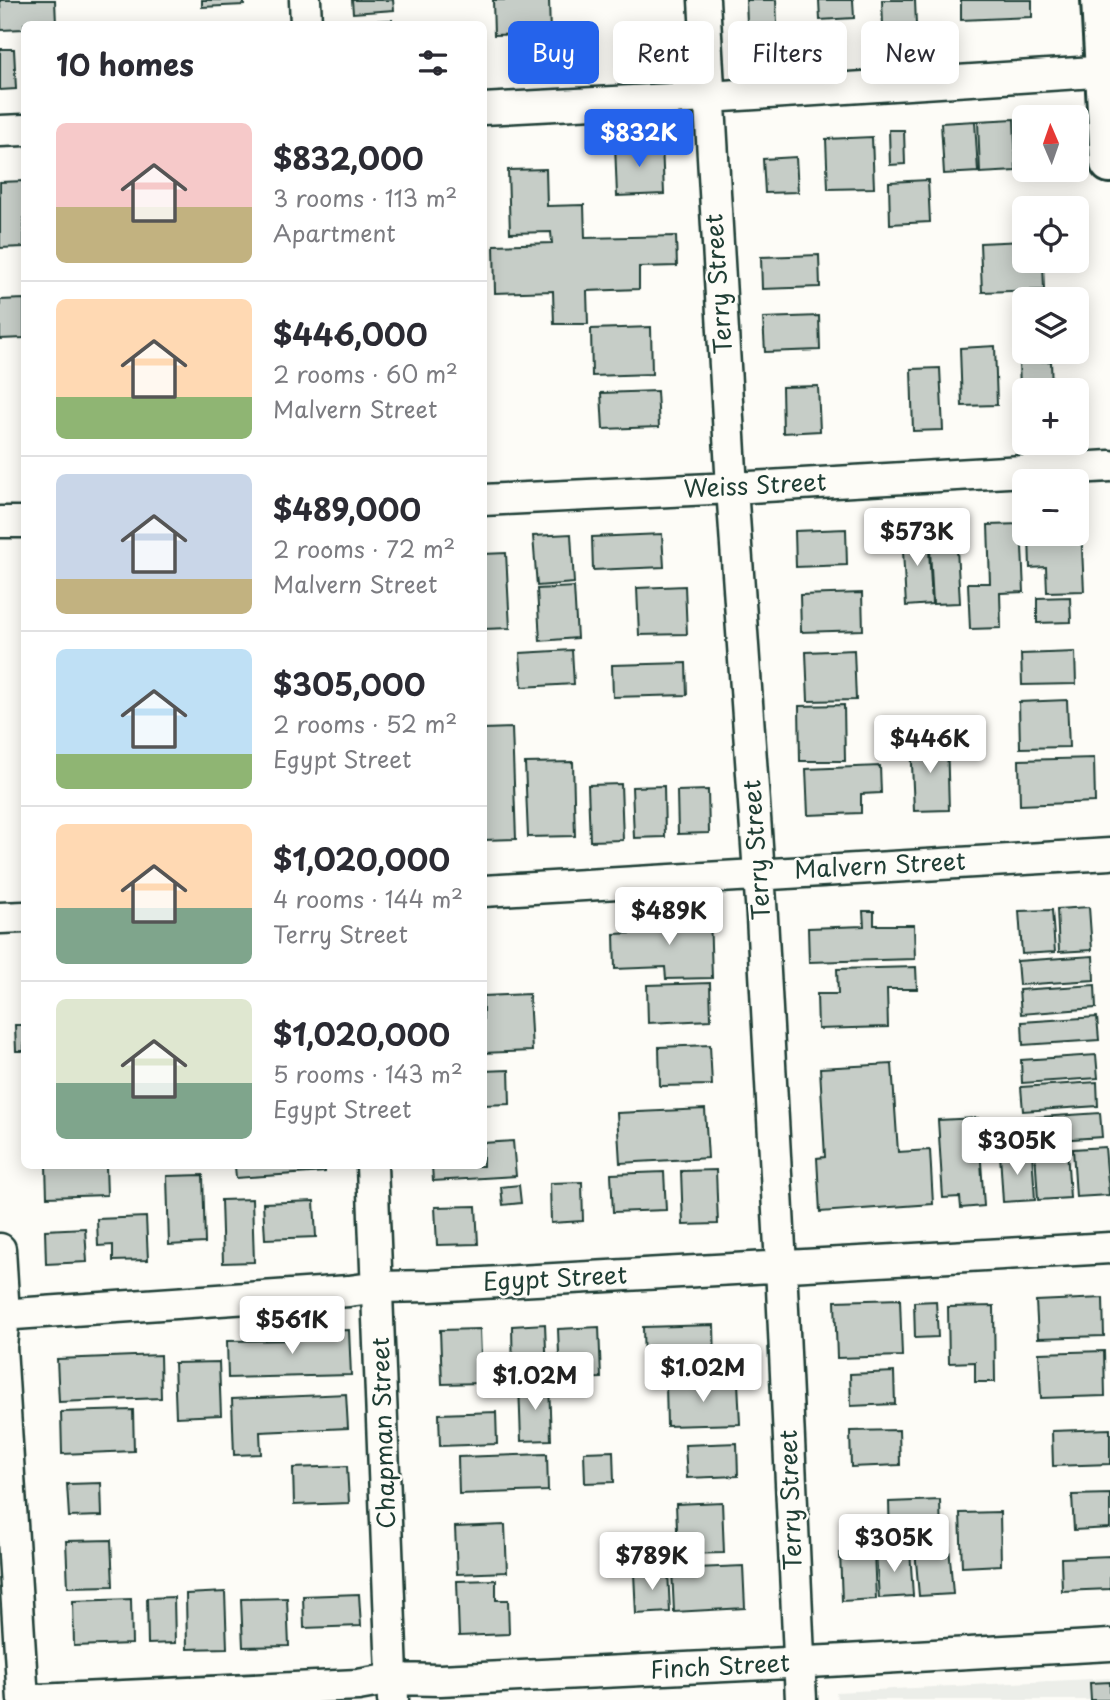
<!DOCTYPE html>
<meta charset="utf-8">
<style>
:root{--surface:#fff;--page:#f2f2f3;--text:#2b2b33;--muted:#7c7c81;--line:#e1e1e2;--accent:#2563eb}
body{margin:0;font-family:"Playpen Sans",sans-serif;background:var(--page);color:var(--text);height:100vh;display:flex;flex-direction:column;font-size:26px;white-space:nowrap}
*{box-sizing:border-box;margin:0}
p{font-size:23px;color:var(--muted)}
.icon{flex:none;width:38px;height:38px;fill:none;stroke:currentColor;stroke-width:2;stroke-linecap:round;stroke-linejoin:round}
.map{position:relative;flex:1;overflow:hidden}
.sheet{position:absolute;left:21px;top:21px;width:466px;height:1148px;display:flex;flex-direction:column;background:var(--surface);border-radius:10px;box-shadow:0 4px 18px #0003}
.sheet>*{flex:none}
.guide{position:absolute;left:508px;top:21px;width:497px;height:63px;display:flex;gap:14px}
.needle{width:46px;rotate:358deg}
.fabs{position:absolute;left:1012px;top:105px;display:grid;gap:14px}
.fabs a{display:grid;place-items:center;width:77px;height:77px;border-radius:10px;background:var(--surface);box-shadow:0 4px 18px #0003;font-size:35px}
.price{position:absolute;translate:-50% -60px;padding:0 16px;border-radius:7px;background:#fff;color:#222;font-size:23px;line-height:46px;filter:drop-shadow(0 2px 4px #0008)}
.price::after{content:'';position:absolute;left:50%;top:42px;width:21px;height:16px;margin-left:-10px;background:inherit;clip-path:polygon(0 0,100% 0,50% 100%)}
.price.current{background:var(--accent);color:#fff}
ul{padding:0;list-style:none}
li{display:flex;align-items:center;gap:21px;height:175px;padding:0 35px}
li+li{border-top:2px solid var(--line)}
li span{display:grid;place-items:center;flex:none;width:196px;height:140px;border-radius:10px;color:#555}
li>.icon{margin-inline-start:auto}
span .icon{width:84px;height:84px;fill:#fffc;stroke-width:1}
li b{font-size:30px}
h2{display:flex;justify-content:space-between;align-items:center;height:84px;padding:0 35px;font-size:30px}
.pill{padding:0 24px;border-radius:10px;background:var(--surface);box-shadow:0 4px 18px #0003;font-size:24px;line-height:63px}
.pill.current{background:var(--accent);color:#fff}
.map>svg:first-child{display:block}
.built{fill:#eceee9}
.building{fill:#c6cdc7;stroke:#1f3d34;stroke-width:2}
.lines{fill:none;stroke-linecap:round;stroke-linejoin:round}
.minor-casing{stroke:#1f3d34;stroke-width:35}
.major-casing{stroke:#1f3d34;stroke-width:44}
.minor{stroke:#fdfcf7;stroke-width:30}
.major{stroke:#fdfcf7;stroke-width:38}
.labels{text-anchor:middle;stroke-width:5;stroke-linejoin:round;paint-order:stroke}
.street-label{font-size:24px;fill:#1f3d34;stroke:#fdfcf7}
</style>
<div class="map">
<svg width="1110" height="1700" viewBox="0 0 1110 1700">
<rect width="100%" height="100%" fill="#fdfcf7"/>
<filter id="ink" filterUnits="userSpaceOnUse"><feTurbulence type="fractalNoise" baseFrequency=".0143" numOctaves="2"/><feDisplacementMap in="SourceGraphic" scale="14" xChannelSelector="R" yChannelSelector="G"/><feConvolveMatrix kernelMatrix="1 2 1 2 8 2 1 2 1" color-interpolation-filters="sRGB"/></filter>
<g filter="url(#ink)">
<path class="built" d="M1110,1678v22h-273l-1,-8z"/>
<path class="building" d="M0,0h55l1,24h-32v5l-23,1z
M202,0h42v5l-42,2z
M352,0h41l1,10 -41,3z
M493,0h56l1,33 -56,2z
M746,0h30l2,45 -30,1z
M819,0h34l1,18 -34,2z
M882,0h33l1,25 -33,1z
M961,0h71v17l-71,3z
M392,20v4h-39v-2z
M0,49h14l2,40 -16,1z
M1014,119l2,52 -36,2 -2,-52z
M1017,119h7v51h4h-8z
M975,121l3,51 -34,2 -3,-51z
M889,130h15l1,34 -15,1z
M872,137l2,51 -46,1 -2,-50z
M662,143l2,51 -47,2 -2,-52z
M796,157l2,35 -33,1 -2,-34z
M546,169l1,37 37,-1 1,33 91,-2 1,30 -38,1v22l-52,2 1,33h-34l-1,-33 -58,2 -1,-48 58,-2 -1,-11 -41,1 -2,-63z
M928,180l2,42 -40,2 -1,-42z
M24,181v66l-24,1v-66z
M483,209l3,28h-3v34z
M1024,241v20h19l1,29 -62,2 -2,-49z
M819,255l1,32 -58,2 -1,-32z
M24,299v39l-24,1v-39z
M819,316l1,34 -55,2 -2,-34z
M651,327l1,47 -60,2 -1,-47z
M995,346l2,59 -35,1 -2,-58z
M1051,361l1,29h-28v25h-3l-2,-53z
M940,368l3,62 -30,1 -2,-62z
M818,386l2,45 -37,2 -1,-46z
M657,391l2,36 -56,2 -2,-36z
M1021,524l3,68 -24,1 1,35 -31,1 -2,-46h22l-2,-58z
M1076,527h5l3,64 -37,1 -1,-25 -16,1 -1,-34h47z
M846,529l1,36 -51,2 -1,-36z
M956,530l4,73 -27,1 -4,-73z
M928,531l4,73 -26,2 -4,-74z
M571,534l3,49 -37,3 -4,-50z
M662,534l2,33 -71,3 -1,-33z
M506,553l4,75 -26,1 -1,-75z
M685,586l2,48 -48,1 -2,-47z
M574,587l3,51 -37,3 -3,-52z
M862,593l1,37 -62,2 -1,-37z
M1070,597l1,25 -34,1v-25z
M572,650l2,34 -52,3 -2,-34z
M854,650l2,50 -48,1 -2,-49z
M1075,652l1,32 -54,1 -1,-31z
M686,663l1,32 -74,2 -1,-32z
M1067,700l2,47 -49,1 -1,-46z
M844,705l1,56h-45l-1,-55z
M512,728l4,111 -33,1v-111z
M947,739l2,71 -35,1 -3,-71z
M1094,758l1,44 -75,3 -1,-45z
M573,762l2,74 -47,1 -3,-74z
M880,766l1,27 -20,1v19l-53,2 -2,-46z
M621,784l2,56 -33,1 -2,-56z
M664,786l1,51 -31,1 -2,-51z
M708,790l1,43 -31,1 -1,-43z
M1089,907l3,43 -33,2 -2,-43z
M1052,910l3,42 -33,2 -3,-43z
M863,911h11v14h40l1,34 -106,3 -1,-34 56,-2z
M710,914l2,64 -46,1 -1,-12 -50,2 -1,-35 39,-2 -1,-16z
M1093,956l1,24 -75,5 -2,-24z
M916,967l1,22h-30l1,38 -70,2 -1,-35h21l-1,-25z
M710,983l1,37 -63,3 -1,-38z
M1095,985l1,23 -75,6 -2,-24z
M529,994l3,57 -49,2v-57z
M1097,1017l2,23 -76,5 -1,-23z
M15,1025h9v26h-8z
M710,1045l2,40 -52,1 -1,-39z
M1096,1055l2,23 -76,5 -1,-23z
M892,1064l6,88 32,-2 3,54 -113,8 -3,-54 8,-1 -5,-89z
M509,1070l1,34 -27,1v-34z
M1097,1082l1,24 -75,5 -2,-24z
M705,1109l3,49 -88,5 -3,-50z
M1100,1113l2,24 -76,5 -1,-24z
M978,1118l6,88 -23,2 -1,-11 -17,1 -5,-78z
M513,1141l3,35 -83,5 -1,-15h51v-23z
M1105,1147l4,48 -33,2 -3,-48z
M1067,1149l3,49 -32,2 -3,-49z
M1032,1152l3,48 -32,2 -3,-48z
M46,1166h60l1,29 -60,2z
M235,1166h90v6l-89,6z
M716,1170l2,54 -35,1 -2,-54z
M664,1172l2,38 -53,2 -2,-38z
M203,1175l2,68 -36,2 -2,-69z
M582,1182l1,39 -32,2 -1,-40z
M519,1185l2,18 -18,2 -2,-18z
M252,1199l2,63 -31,1 -2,-63z
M314,1201l2,36 -51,2 -2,-36z
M476,1206l2,38 -41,1 -2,-38z
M146,1217l2,43 -35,1v-16l-15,1 -1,-27z
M85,1228l2,34 -41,2 -1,-34z
M1103,1298l1,38 -66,2 -2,-37z
M900,1299l2,57 -65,2 -2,-57z
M936,1301l2,36 -23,1 -1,-36z
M994,1306l1,76h-20v-20l-26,1 -1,-56z
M545,1324l2,52 -34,1 -1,-51z
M714,1325l1,38 -71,3 -1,-39z
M599,1327l2,51 -41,1 -2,-50z
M480,1329l2,54 -40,1 -2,-54z
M349,1330l2,45 -123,3 -1,-37 71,-1 -1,-8z
M1104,1351l1,45 -64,2 -2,-45z
M160,1355l1,43 -102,4 -2,-43z
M219,1362l2,53 -45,2 -2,-54z
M894,1372l1,32 -44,2 -1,-32z
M738,1382l2,42 -73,2 -1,-42z
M549,1383l2,57 -30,1 -2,-57z
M346,1394l2,34 -88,4 1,22 -27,1 -2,-56z
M133,1410l1,41 -72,3 -1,-42z
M496,1412l1,32 -57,2 -1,-32z
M1110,1429v35l-57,2 -1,-35z
M899,1430l1,35 -49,2 -1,-36z
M737,1443l1,33 -51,2 -2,-33z
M613,1451l1,31 -29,1 -1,-31z
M547,1454l1,37 -89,3 -1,-37z
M347,1466l2,37 -55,2 -1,-37z
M101,1483l1,33 -33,1 -2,-33z
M1110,1494v34l-36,2 -2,-35z
M940,1500l1,36 -51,2 -1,-36z
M722,1502l2,51 -46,1 -2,-50z
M1000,1512l1,53 -39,2 -2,-54z
M505,1525l2,47 -50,2 -2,-47z
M111,1540l2,46 -45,1 -2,-46z
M949,1546l4,48 -34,2 -4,-47z
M910,1550l3,46 -34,2 -3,-46z
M874,1551l2,48 -34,2 -2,-48z
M1110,1556v33l-48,2 -1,-33z
M743,1566l2,42 -71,4 -2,-43z
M668,1571l2,41 -34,2 -2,-41z
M496,1580v20h12l1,34 -50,2 -2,-55z
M225,1592l2,56 -40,1 -1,-55z
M359,1594l2,32 -57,2 -1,-32z
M174,1597l1,46 -27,1 -1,-46z
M287,1598l2,48 -46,1 -2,-48z
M131,1599l1,45 -58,2 -1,-45z
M1110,1682v18h-19l-1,-17z"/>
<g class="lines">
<defs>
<path id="minor" d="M305,0l1,24
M704,0l28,488 30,429 19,349 20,434
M483,109l225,-12 402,-26
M0,131l24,-1
M483,500l249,-12 378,-22
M0,522h24
M483,891l627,-37
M0,918l24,-1
M372,1166l21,534
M0,1249l4,66 -3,32 22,353
M0,1315l349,-24 30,-4 51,-1 680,-38
M37,1700l321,-15 34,-6 48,1 388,-19 282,-16"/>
<path id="major" d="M1101,0l9,163"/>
</defs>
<use href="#minor" class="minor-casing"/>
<use href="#major" class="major-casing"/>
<use href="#minor" class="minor"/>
<use href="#major" class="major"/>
</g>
</g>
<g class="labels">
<g class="street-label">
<text transform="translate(719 284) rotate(-94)" y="8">Terry Street</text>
<text transform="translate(755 486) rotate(-3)" y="8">Weiss Street</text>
<text transform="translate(757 850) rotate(-94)" y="8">Terry Street</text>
<text transform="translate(880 866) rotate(-3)" y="8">Malvern Street</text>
<text transform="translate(555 1279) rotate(-3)" y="8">Egypt Street</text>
<text transform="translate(384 1433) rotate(-92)" y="8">Chapman Street</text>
<text transform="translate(791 1500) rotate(-92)" y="8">Terry Street</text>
<text transform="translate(720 1667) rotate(-3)" y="8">Finch Street</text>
</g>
</g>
</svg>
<div class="fabs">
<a><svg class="needle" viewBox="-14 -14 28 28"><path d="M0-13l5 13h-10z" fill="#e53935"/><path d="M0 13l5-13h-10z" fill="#7c7c81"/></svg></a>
<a><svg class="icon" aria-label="locate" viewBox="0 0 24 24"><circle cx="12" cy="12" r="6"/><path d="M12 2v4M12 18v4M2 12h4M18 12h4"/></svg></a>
<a><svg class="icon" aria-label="layers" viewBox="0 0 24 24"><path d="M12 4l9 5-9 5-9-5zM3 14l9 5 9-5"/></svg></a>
<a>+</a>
<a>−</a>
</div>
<b class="price current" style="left:639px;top:169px">$832K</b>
<b class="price" style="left:917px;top:568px">$573K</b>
<b class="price" style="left:930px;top:775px">$446K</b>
<b class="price" style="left:669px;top:947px">$489K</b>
<b class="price" style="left:1017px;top:1177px">$305K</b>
<b class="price" style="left:292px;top:1356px">$561K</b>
<b class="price" style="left:703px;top:1404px">$1.02M</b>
<b class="price" style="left:535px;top:1412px">$1.02M</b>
<b class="price" style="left:894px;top:1574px">$305K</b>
<b class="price" style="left:652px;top:1592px">$789K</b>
<div class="guide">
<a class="pill current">Buy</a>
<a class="pill">Rent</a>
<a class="pill">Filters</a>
<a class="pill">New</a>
</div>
<section class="sheet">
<h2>10 homes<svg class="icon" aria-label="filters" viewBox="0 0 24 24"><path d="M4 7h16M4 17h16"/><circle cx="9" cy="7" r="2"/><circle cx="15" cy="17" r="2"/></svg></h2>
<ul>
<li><span style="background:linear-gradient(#f6c9c9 60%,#c2b280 0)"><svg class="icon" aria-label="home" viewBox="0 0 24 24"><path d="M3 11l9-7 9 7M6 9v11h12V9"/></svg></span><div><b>$832,000</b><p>3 rooms · 113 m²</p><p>Apartment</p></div></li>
<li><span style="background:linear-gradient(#ffd9b3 70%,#8fb573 0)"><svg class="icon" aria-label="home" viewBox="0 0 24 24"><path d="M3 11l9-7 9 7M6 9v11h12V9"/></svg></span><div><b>$446,000</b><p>2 rooms · 60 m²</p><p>Malvern Street</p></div></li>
<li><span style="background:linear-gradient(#c9d6e8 75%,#c2b280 0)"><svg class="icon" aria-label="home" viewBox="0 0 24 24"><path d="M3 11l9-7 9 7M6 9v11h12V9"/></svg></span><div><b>$489,000</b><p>2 rooms · 72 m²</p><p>Malvern Street</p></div></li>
<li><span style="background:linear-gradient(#bfe0f5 75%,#8fb573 0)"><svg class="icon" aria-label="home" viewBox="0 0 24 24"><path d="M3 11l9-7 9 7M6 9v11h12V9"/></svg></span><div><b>$305,000</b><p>2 rooms · 52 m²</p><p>Egypt Street</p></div></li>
<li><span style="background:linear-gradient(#ffd9b3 60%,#7fa58c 0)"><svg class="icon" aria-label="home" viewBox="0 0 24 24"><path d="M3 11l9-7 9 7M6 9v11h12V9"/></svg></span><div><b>$1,020,000</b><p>4 rooms · 144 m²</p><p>Terry Street</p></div></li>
<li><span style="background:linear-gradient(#dfe7d0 60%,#7fa58c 0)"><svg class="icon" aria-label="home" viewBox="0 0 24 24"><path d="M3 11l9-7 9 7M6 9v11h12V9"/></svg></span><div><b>$1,020,000</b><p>5 rooms · 143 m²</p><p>Egypt Street</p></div></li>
</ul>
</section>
</div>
